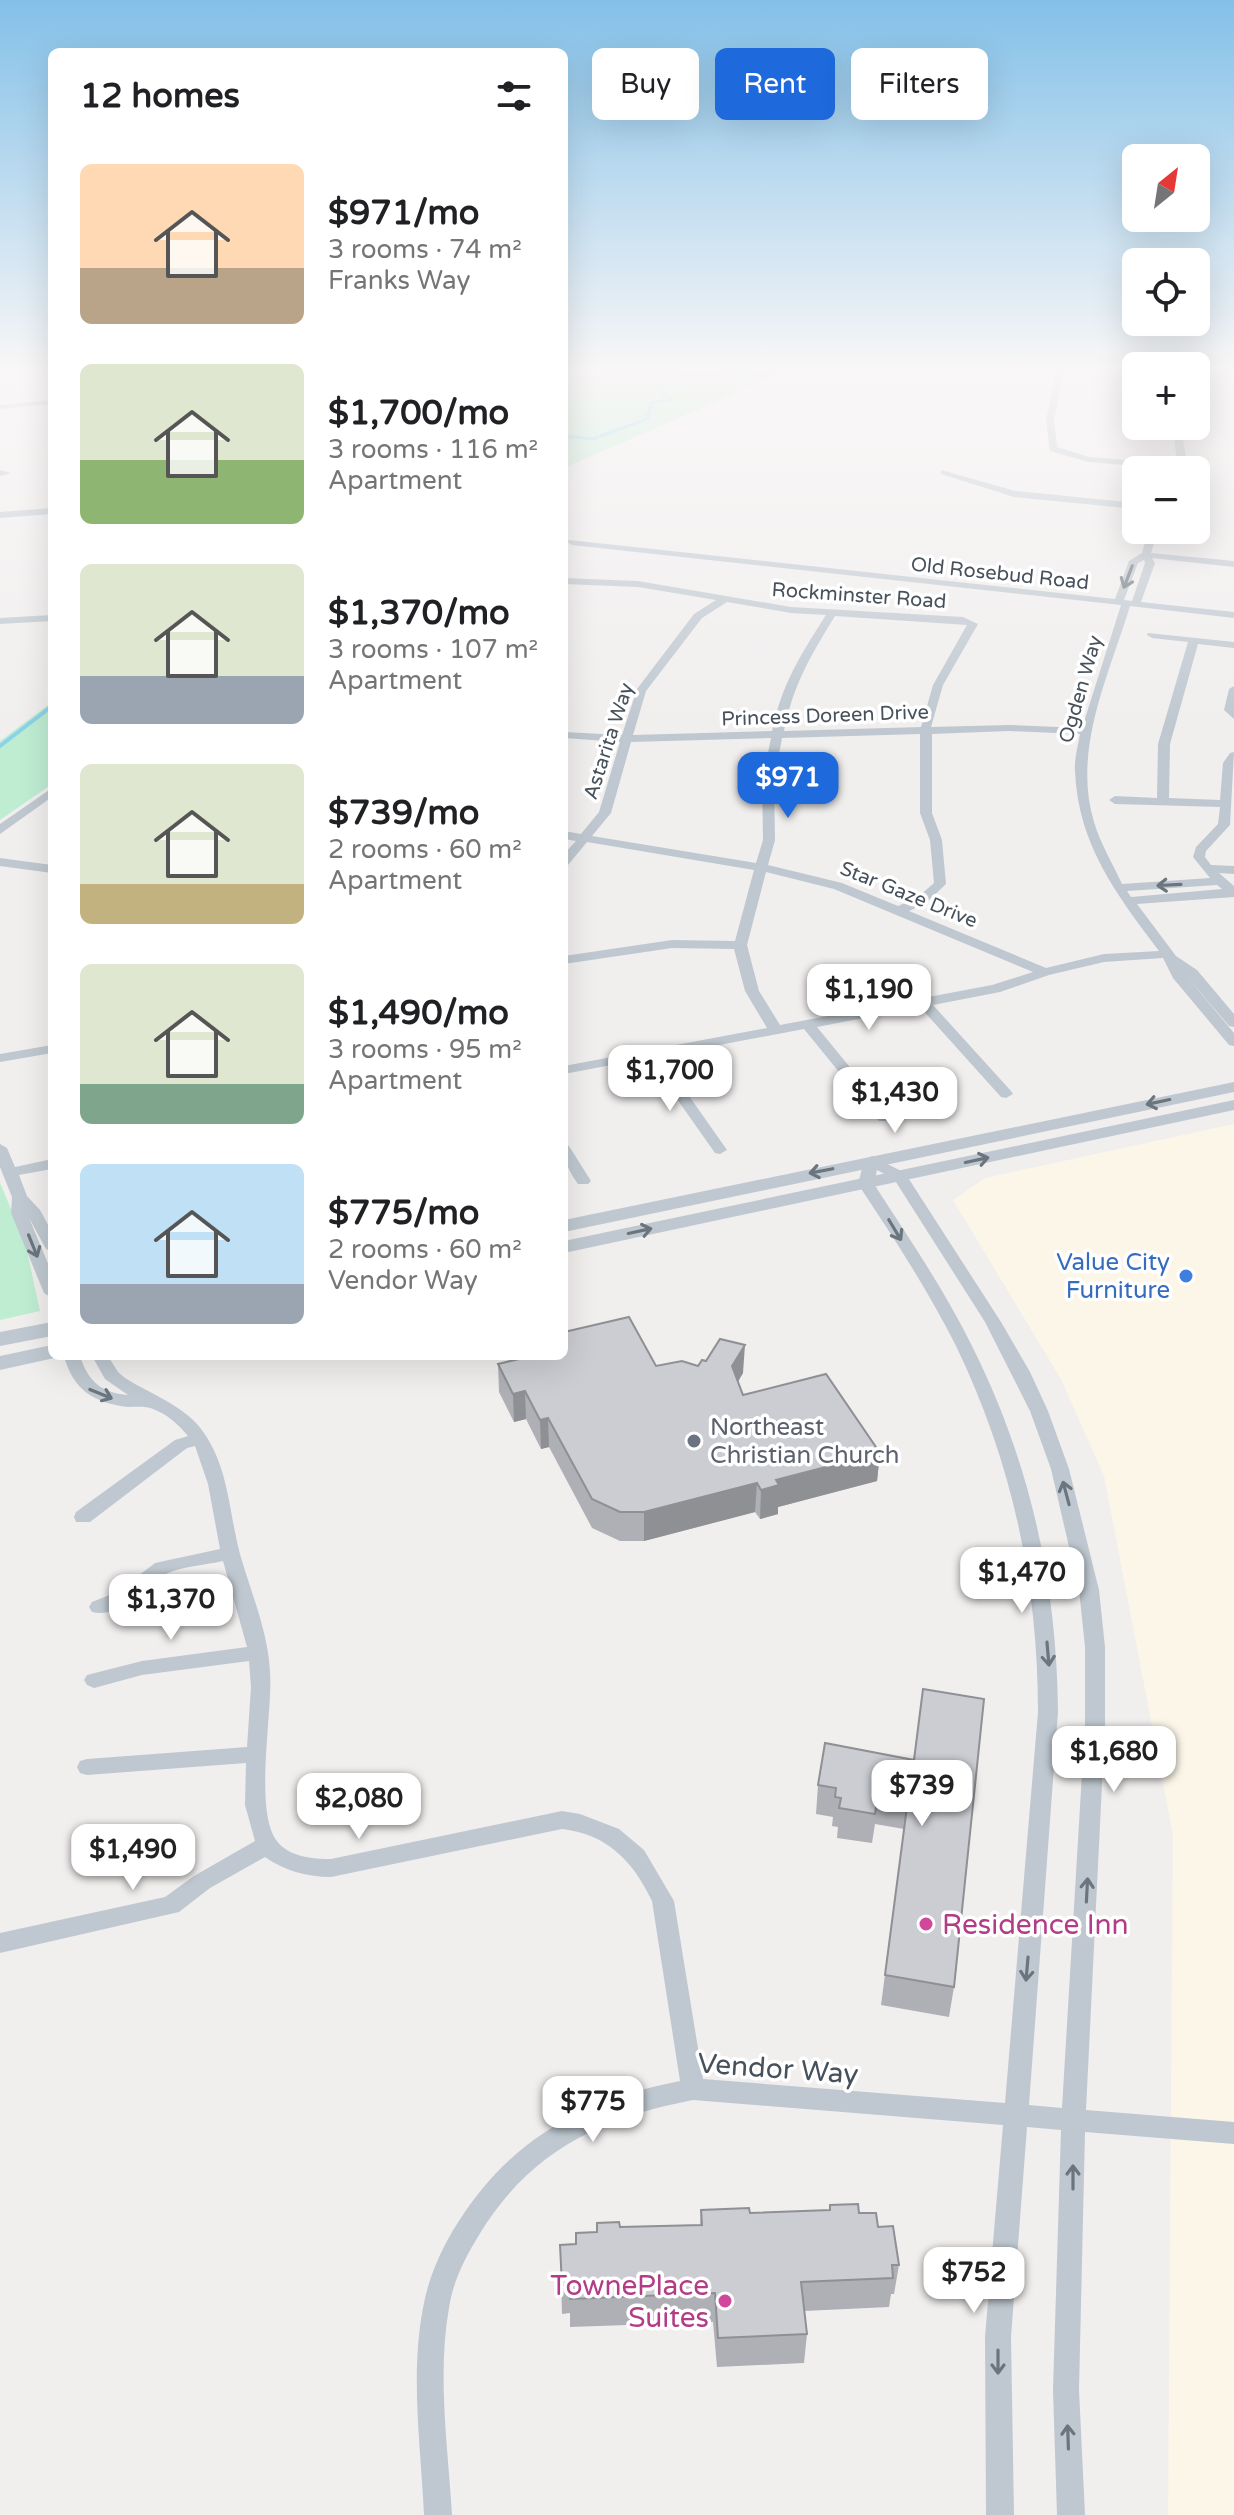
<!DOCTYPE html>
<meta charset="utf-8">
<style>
:root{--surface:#fff;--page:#f6f6f6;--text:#202124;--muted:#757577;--accent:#1e69db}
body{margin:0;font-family:"Varela Round",sans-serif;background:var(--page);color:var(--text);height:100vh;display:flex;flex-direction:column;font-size:30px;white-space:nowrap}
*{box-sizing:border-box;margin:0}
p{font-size:26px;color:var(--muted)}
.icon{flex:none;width:44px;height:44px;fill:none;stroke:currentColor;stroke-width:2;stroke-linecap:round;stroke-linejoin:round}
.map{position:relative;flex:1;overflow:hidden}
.details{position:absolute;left:48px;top:48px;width:520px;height:1312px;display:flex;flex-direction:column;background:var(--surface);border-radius:12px;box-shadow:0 8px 32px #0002}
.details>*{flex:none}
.guide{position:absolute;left:592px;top:48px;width:522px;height:72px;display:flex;gap:16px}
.needle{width:52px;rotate:30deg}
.buttons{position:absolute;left:1122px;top:144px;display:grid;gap:16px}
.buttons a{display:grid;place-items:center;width:88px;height:88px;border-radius:12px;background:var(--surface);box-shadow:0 8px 32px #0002;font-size:40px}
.price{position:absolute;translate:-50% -68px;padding:0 18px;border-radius:16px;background:#fff;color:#222;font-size:26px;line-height:52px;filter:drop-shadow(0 2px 4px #0008)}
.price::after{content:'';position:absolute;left:50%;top:48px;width:24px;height:18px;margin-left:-12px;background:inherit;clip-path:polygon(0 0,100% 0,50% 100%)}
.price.active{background:var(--accent);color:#fff}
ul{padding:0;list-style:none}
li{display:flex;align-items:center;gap:24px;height:200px;padding:0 32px}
li span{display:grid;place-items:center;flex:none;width:224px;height:160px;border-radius:12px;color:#555}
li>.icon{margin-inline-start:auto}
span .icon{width:96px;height:96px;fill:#fffc;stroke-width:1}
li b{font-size:34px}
h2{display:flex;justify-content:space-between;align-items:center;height:96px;padding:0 32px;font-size:34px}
.chip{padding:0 28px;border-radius:12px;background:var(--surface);box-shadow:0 8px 32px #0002;font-size:28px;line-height:72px}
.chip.active{background:var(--accent);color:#fff}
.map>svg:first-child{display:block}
.commercial{fill:#fbf6e8}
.green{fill:#beedd2}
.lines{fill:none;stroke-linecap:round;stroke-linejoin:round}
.stream-far1{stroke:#8cd2e9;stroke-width:3}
.stream{stroke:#8cd2e9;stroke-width:4}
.minor{fill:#bfc8d0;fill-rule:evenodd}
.tertiary{fill:#bfc8d0;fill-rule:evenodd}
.wall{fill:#afb0b5}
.shaded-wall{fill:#8e9094}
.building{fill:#cbcdd3;stroke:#8e9094;stroke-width:2}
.oneway{stroke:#6b757e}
.shop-dot{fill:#3f7fe0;stroke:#fff;stroke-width:3}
.worship-dot{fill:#6b7280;stroke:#fff;stroke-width:3}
.hotel-dot{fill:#d1479c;stroke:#fff;stroke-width:3}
.labels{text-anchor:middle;stroke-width:7;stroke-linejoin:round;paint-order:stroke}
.far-street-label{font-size:20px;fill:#47515b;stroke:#fff}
.shop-label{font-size:24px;fill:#366cbe;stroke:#fff;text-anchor:end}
.worship-label{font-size:24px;fill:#5b616d;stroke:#fff;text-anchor:start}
.near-hotel-label{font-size:28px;fill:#b23c85;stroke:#fff;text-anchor:start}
.near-street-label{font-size:28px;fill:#47515b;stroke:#fff}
</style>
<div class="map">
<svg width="1234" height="2515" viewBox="0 0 1234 2515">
<rect width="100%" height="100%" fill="#f1eeee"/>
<path class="commercial" d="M1234,1124v1391h-66l5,-680 -69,-359 -43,-97 -108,-179 32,-22z"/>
<path class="green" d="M564,372h220l-220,96z
M52,702v82l-52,36v-79z
M0,1183l25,59 15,69 -40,9z"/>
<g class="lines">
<path class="stream-far1" d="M564,436l29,3 54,-20 5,-16 19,-4 -17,-13 34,-2 -5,-9 6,-2 57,9 20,-10"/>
<path class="stream" d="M0,746l52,-40"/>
<path class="minor" d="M1056,372h8l-10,48 3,27 32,10 88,7 -4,-38h8l5,33 -2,11 -95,-8 -39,-11 -4,-31z
M52,400v4l-52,5v-4z
M0,470l11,3 -11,3z
M941,470l74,21 121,12v6l-122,-12 -73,-23z
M52,508v6l-52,4v-6z
M1148,530h10l-7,23 83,8v6l-82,-9 3,5 -14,39 93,10v6l-104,-12c-21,69 -58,144 -36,216 6,21 19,42 28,62l88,-6 -17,-21 3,-10 22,-23 2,-17 -105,-3 -6,-4 6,-4 42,2 1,-54 30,-102 -36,-4 -5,-3 1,-2 86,9v6l-36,-4 -28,100 -1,54 51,2 3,-37 7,-10 4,-1 -4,73 -24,26 -1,6 6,8 23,1v8l-15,-1 15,13v11l-97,7 39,52 21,14 37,44v13l-5,-1 -45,-53 50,60v13l-5,-1 -56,-67 -10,-20 -59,4 -55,13 -49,17 -67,13 78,86 2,3 -7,4 -5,-1 -81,-90 -103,20 72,88 2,3 -2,3h-10l-75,-92 -143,27 66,94 -7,4 -5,-1 -67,-95 -84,16v-8l203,-38 -22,-37 -11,-42 -62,-1 -108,16v-8l108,-16 63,1 19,-71 -167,-28 -19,23 -4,1v-12l12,-13 -12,-2v-8l17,3 18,-22 21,-70 -56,-4v-6l58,3 15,-46 57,-75 22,-14 -78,-13 -74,-3v-6l74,3 153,26 172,10 15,7 -35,61 -12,42 78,-2 73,3 39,-123 -549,-60 -5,-3 2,-2 546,59 14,-38 13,-8zM1144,560l1,3 -13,38 -8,-1 14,-37zM727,602l64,11 35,2c-26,41 -44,68 -54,116l-139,4 13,-44 56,-73zM835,616l132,9 -34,60 -12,42 -137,4c9,-46 27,-76 51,-115zM1009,731l71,3c-2,12 -6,25 -5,37 3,74 42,124 84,180l-55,3 -58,14 -137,-57 17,-8 20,-19 -4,-44 -10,-27v-79zM920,734v79l10,27 4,43 -16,14 -20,9 -56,-23 -74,-18 7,-25 -1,-58 8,-44zM771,738l-9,44 1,58 -7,23 -164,-27 19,-23 20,-71zM766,872l68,17 199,83 -41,13 -212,40 -21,-34 -12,-46zM1217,885l5,4 -91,8 -4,-6z
M52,615v6l-52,3v-6z
M1234,686v33l-10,-9 5,-21z
M52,788v9l-52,37v-10z
M0,858l52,7v8l-52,-7z
M52,1045v8l-52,9v-8z
M0,1144l7,4 8,19 37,-8v10l-33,6 8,21 13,14 12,22v19l-6,-2 -17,-31 23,55v25l-8,-5 -33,-80 1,-16 -12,-30z
M564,1145l5,1 22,35 -3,3h-10c-10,-14 -14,-23 -14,-39z
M872,1156l33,17 96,149 29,50 18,39 21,58 30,121 6,57v76l-19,387 148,12v22l-149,-12 -6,258 6,125h-28l-4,-125 8,-260 -34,-3 -16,210 3,178h-28l-1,-178 18,-212 -310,-25c-93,18 -163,51 -214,135 -14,23 -26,46 -30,73 -12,67 -1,139 3,207h-28c-3,-68 -14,-139 -1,-207 5,-29 18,-59 34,-84 53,-85 126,-124 223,-143l-28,-180c-19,-40 -45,-67 -90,-72l-231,48c-24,0 -46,-6 -66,-20l-55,31 -31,24 -179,41v-20l165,-36 29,-21 61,-35 -10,-36 1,-42 -159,12 -7,-2 -3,-6 3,-6 7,-2 160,-12 4,-60 -2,-26 -107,14 -48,13 -7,-3 -3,-5 3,-5 55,-14 105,-14 -24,-86c-17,4 -39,5 -55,12 -22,10 -48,47 -76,39l-3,-5 3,-5 25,-10 38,-29 65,-14 -12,-65 -13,-38 -8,2 -97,74h-14l-2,-5 2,-5 99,-72 13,-4c-9,-11 -21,-22 -35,-27 -7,-3 -17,-2 -25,-2 -34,-4 -55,-17 -64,-51h16c8,25 21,37 48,39l-23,-16 -13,-23h16l10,16 7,6c27,17 61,28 79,55 25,36 25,80 36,121 11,39 28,77 30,118 3,40 -16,136 6,168 12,17 37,19 55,19l231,-48 18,3 39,15 25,21 30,51 29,178 302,24 33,-391c0,-129 -26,-250 -82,-366 -28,-56 -63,-109 -98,-162l6,-23zM877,1170l17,9 91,143 45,89 21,58 28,121 6,57v76l-23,385 -33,-3 29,-393c-1,-129 -28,-250 -86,-366 -28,-57 -64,-109 -98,-162z"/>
<path class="tertiary" d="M1234,1082v10l-670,140v-12z
M1234,1100v10l-670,143v-12z
M52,1322v14l-52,10v-14z
M52,1345v11l7,1 -59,13v-14z"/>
</g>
<path class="wall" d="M511,1356h53l92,10h42l45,7 -5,9 5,13 137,58 -3,28 -99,26v7l-18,5 -5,-7 -111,29h-24l-28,-13 -43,-81 -8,2 -15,-30 -12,3 -15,-30 -1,-28 13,-4z
M914,1760l40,227 -5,30 -68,-12 23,-176 -29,-5 -3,19 -35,-5 1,-11 -6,-1 1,-9 -17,-3 2,-29z
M830,2205l29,8 19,14 21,38 -5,29h-3l-2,13 -85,4 3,23 -3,29 -87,4 -4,-45 -143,5v-14l-8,1 -2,-69 16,-1 21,-12 23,-5 80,-2 1,-15 49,3 79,-3z"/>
<path class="shaded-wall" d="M745,1345l-2,28 -13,21 2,-28z
M525,1391l1,28 -12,3 -1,-28z
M548,1418l1,29 -8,2 -1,-29z
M880,1453l-3,28 -99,26v7l-18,5 1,-29 15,-10z
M757,1483l-2,29 -111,29v-29z"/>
<path class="building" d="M629,1317l27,49 26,-5 16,5 4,-6 4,1 14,-22 25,6 -13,21 11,29 83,-21 54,79 -104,27 3,5 -18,5 -4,-7 -113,29h-24l-28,-13 -44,-81 -8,2 -15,-29 -12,3 -15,-30 21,-5 -2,-3h47v-24z
M923,1689l61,10 -30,288 -69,-12 23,-176 -30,-5 -3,20 -36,-6 2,-10 -6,-1 1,-9 -18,-3 7,-42 89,17z
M858,2204l1,9h17l2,14 15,-1 6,39h-7l1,13 -92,4 6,52 -89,4 -3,-45 -145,6 -1,-15 -7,1 -2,-40 16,-1v-11l21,-1v-9l22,-1 1,5 82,-2 -1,-15 48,-2 1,5 80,-3v-5z"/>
<defs><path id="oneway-shaft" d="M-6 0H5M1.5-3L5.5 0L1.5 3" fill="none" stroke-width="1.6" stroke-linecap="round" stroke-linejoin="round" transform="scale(2)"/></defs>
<g class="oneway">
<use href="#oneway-shaft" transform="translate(1128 577) rotate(111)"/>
<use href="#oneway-shaft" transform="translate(1169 885) rotate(177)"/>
<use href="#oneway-shaft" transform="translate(1158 1102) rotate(168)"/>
<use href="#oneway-shaft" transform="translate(977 1160) rotate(-12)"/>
<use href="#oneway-shaft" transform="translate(821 1171) rotate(169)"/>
<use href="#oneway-shaft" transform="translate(895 1230) rotate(59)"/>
<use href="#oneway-shaft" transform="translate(640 1231) rotate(-12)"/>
<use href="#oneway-shaft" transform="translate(33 1246) rotate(68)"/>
<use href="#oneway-shaft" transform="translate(101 1394) rotate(22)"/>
<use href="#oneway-shaft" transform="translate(1066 1493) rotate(-105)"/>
<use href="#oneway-shaft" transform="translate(1048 1654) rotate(85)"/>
<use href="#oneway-shaft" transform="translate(1087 1890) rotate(-87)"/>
<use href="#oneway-shaft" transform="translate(1027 1969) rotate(95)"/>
<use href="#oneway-shaft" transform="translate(1073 2177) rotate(-90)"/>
<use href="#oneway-shaft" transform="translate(998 2362) rotate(90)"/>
<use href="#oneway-shaft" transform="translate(1068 2437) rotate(-92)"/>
</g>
<linearGradient id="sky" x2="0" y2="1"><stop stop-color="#83c0e8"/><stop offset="0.51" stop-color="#f9f7f7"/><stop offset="1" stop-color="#f9f7f7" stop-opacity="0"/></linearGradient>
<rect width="1234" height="724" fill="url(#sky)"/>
<circle class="shop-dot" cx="1186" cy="1276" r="8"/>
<circle class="worship-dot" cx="694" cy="1441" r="8"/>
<g class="hotel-dot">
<circle cx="926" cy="1924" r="8"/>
<circle cx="725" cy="2301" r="8"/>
</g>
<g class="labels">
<g class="far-street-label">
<text transform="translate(1000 573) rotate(6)" y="7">Old Rosebud Road</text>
<text transform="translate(859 595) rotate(4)" y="7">Rockminster Road</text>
<text transform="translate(1080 689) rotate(-74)" y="7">Ogden Way</text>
<text transform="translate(825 715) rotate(-2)" y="7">Princess Doreen Drive</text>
<text transform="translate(608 741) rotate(-72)" y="7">Astarita Way</text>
<text transform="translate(909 894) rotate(22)" y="7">Star Gaze Drive</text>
</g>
<g class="shop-label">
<text x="1170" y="1270">Value City<tspan x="1170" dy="28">Furniture</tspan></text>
</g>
<g class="worship-label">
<text x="710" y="1435">Northeast<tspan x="710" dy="28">Christian Church</tspan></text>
</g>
<g class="near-hotel-label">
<text x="942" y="1934">Residence Inn</text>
<text x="709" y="2295" text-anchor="end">TownePlace<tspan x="709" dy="32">Suites</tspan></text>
</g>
<g class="near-street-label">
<text transform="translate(778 2068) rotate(4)" y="10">Vendor Way</text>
</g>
</g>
</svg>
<div class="buttons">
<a><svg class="needle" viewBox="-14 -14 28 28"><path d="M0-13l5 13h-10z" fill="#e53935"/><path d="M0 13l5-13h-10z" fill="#757577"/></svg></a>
<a><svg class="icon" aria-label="locate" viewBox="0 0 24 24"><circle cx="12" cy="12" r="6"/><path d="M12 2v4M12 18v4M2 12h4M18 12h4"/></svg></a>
<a>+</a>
<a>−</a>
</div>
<b class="price active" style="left:788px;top:820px">$971</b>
<b class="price" style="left:869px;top:1032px">$1,190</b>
<b class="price" style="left:670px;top:1113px">$1,700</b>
<b class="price" style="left:895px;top:1135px">$1,430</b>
<b class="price" style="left:1022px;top:1615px">$1,470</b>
<b class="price" style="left:171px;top:1642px">$1,370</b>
<b class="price" style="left:1114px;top:1794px">$1,680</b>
<b class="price" style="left:922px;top:1828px">$739</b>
<b class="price" style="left:359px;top:1841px">$2,080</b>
<b class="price" style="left:133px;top:1892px">$1,490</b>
<b class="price" style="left:593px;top:2144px">$775</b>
<b class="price" style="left:974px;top:2315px">$752</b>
<div class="guide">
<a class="chip">Buy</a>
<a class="chip active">Rent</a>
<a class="chip">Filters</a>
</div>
<section class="details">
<h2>12 homes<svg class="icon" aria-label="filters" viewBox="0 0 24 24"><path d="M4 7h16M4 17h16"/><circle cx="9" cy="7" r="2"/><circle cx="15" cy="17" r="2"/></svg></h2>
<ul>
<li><span style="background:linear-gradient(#ffd9b3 65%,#b9a48a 0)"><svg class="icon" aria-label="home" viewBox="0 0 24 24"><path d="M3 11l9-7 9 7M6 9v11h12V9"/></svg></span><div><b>$971/mo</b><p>3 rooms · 74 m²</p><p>Franks Way</p></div></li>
<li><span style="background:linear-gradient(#dfe7d0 60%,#8fb573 0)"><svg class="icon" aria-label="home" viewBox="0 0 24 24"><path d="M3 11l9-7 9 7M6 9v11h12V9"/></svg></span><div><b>$1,700/mo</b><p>3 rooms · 116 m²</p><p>Apartment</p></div></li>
<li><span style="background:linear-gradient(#dfe7d0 70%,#9aa5b1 0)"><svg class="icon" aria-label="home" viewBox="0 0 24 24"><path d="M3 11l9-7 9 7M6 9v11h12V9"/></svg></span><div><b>$1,370/mo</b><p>3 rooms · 107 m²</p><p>Apartment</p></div></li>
<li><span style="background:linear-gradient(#dfe7d0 75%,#c2b280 0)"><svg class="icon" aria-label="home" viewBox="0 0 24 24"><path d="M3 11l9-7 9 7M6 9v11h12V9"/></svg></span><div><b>$739/mo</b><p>2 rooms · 60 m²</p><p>Apartment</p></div></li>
<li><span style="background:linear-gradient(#dfe7d0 75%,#7fa58c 0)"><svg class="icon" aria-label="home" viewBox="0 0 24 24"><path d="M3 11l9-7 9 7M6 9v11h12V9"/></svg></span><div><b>$1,490/mo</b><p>3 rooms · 95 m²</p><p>Apartment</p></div></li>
<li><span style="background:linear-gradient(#bfe0f5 75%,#9aa5b1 0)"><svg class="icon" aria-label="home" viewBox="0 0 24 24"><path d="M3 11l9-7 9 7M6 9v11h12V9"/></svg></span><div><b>$775/mo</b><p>2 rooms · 60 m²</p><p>Vendor Way</p></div></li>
</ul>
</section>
</div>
